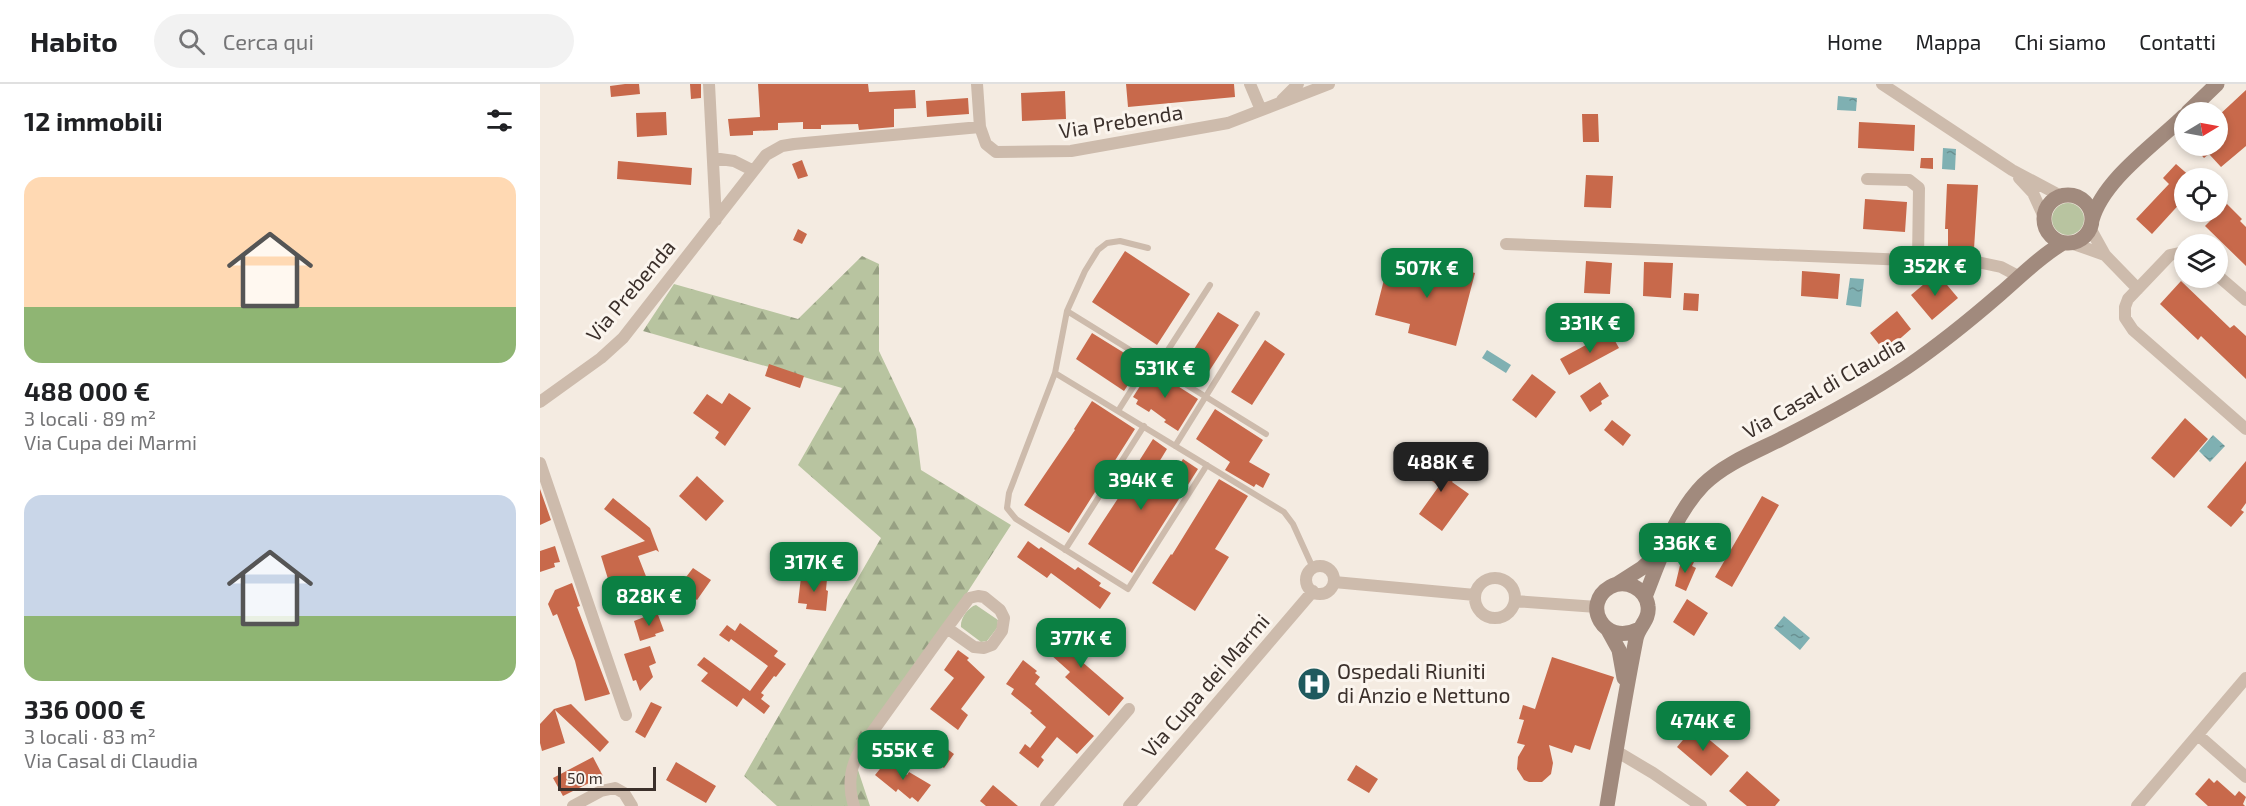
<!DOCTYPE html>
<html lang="it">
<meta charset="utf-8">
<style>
:root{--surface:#fff;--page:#f2f2f2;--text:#202124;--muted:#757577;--line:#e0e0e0;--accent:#0b8043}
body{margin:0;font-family:"Exo 2",sans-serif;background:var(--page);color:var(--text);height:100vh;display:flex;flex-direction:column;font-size:22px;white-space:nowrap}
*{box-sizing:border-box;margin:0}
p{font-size:20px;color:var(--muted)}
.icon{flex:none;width:33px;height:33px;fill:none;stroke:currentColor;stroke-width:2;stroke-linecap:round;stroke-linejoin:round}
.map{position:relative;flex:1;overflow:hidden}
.sheet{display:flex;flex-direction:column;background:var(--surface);width:540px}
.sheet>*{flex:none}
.needle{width:39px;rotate:80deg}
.tools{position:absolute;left:1634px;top:18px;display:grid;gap:12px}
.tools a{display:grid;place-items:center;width:54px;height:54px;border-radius:50%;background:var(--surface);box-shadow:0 3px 9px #0003;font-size:30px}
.scale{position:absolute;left:18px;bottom:15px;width:98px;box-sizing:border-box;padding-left:6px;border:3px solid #3b302b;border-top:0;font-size:16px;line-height:21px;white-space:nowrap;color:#3b302b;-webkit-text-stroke:4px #fbf5ee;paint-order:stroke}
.price{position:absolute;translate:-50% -51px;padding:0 14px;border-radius:12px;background:var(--accent);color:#fff;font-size:20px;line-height:39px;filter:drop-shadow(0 2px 3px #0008)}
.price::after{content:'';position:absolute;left:50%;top:36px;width:18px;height:14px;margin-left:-9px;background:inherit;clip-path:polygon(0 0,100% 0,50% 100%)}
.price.on{background:#222;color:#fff}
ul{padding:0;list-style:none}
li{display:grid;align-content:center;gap:12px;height:318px;padding:0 24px}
li span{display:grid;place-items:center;height:186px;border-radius:18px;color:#555}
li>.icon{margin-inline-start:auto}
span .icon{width:108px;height:108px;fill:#fffc;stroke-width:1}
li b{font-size:26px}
h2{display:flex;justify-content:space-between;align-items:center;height:72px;padding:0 24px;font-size:26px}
header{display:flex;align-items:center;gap:36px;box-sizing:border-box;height:84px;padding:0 30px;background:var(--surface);border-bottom:2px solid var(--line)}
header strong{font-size:28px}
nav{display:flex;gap:33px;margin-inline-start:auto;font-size:21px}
.search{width:420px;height:54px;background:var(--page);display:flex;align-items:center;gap:15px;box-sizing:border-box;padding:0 21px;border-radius:33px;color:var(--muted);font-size:22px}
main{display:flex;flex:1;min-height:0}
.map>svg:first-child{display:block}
.green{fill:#b8c4a0}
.forest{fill:url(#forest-firs)}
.water{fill:url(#water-ripples)}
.building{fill:#c8694b}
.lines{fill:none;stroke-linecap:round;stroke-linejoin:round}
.lane{stroke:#cdbbac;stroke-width:6}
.street{stroke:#cdbbac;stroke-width:12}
.secondary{stroke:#a18a7d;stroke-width:15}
.labels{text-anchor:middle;stroke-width:6;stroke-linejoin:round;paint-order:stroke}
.street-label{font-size:21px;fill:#3b302b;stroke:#fbf5ee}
.poi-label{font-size:21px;fill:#3b302b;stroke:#fbf5ee;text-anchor:start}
</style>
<header>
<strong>Habito</strong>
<div class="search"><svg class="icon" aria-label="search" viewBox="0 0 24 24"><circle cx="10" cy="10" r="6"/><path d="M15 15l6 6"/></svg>Cerca qui</div>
<nav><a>Home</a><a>Mappa</a><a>Chi siamo</a><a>Contatti</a></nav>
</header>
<main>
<section class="sheet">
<h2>12 immobili<svg class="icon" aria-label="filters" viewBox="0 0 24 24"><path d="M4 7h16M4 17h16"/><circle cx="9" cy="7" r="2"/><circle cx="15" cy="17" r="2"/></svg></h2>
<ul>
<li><span style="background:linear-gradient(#ffd9b3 70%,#8fb573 0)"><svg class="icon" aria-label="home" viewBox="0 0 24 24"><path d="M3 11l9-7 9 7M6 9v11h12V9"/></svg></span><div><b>488 000 €</b><p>3 locali · 89 m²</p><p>Via Cupa dei Marmi</p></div></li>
<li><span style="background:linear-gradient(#c9d6e8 65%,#8fb573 0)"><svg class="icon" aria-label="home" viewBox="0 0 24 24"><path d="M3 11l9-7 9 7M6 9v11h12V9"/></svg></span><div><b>336 000 €</b><p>3 locali · 83 m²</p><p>Via Casal di Claudia</p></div></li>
</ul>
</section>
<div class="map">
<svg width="1706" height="722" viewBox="0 0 1706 722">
<defs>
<pattern id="forest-firs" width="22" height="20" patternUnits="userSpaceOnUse" patternTransform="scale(1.5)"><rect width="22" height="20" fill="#b8c4a0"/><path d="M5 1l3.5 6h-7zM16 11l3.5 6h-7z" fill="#97a083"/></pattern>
<pattern id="water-ripples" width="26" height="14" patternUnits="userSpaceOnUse" patternTransform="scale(1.5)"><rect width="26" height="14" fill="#7fb0b2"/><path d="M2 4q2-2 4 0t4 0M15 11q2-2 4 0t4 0" fill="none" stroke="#699091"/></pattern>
</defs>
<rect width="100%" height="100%" fill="#f4ebe1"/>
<path class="green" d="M1512 135a16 16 0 1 1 32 0a16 16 0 1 1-32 0Z
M436,521l22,15 -1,8 -10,13 -6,1 -20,-15c-1,-8 7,-20 15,-22z"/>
<path class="forest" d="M322,172l17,8v87l37,78 5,41 90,55 -155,239 14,42h-93l-33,-30 137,-238 -83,-73 44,-77 -199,-57 31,-47 124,35z"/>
<path class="water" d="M1298,12l19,2 -1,13 -19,-1z
M1403,64l13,1 -1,21 -13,-1z
M1310,194l14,1 -3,28 -15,-2z
M947,266l24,15 -5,8 -24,-15z
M1673,351l12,11 -15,16 -11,-11z
M1244,532l26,22 -10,12 -26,-22z"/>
<path class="building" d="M85,0h14l1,10 -29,3 -1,-11z
M150,0h11v14l-10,1z
M218,0h110l1,8 46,-2 1,18 -22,1v18l-35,3 -1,-6 -37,1v4h-18v-7l-25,1v7l-25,1v4l-23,1 -2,-17 32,-2z
M586,0h108l1,13 -107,10z
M1706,6v56l-25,21 -12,-13 -5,4 -11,-12h24v-29z
M525,7l1,28 -44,2 -1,-28z
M428,14l1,16 -42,3 -1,-16z
M126,28l1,23 -30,2 -1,-24z
M1042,30h16l1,28h-16z
M1319,38l56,3 -1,26 -56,-3z
M1381,74h12v11l-13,-1z
M262,76l6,16 -10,3 -6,-15z
M78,77l74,7 -1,17 -74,-6z
M1636,80l16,14h-8v21l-32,35 -16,-15 33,-35 -6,-6z
M1046,91l27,1 -2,32 -27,-1z
M1407,100l31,1 -4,64 -26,-1v-19h-3z
M1325,115l42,3 -2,30 -42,-3z
M1687,120l15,15 -2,2 6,6v39l-41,-40z
M258,145l9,5 -5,10 -9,-4z
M585,167l65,43 -33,51 -65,-43z
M849,176l39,10 2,-9 45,12 -19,73 -48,-13 2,-9 -35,-9z
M1046,177l26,2 -2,31 -26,-1z
M1104,178l29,1 -2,35 -28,-2z
M1262,187l38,3 -2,25 -37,-3z
M1397,189l21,25 -26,22 -21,-25z
M1641,197l49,47 4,-3 12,11v43l-45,-43 -3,4 -38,-36z
M1144,209l15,1 -1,17 -15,-1z
M1357,227l14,18 -26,23 -15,-19z
M678,228l21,13 -33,51 -21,-13z
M1070,248l9,16 -50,27 -9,-16z
M552,249l50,31 -18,27 -48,-32z
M725,256l20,14 -33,51 -21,-13z
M229,280l35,12 -4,12 -35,-12z
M611,285l47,30 -20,32 -14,-9 2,-2 -15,-11 -2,3 -13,-8 2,-4 -5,-3z
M992,290l24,18 -20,26 -24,-18z
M1060,298l9,14 -8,5 1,3 -12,8 -10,-16z
M189,309l22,15 -26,38 -10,-8 4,-6 -26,-19 14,-19 15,10z
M552,317l43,28 -66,104 -45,-28 51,-75 -1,-1z
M675,325l48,31 -14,22 21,12 -7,14 -7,-4 -2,3 -29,-17 5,-8 -34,-23z
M1645,334l23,21 -34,39 -23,-20z
M1072,336l19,15 -8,11 -19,-16z
M613,355l14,10 -19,31 15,10 20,-31 15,10 -66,104 -44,-29 48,-73 -2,-2z
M891,369l22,16 -3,3 6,4 -4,6 17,12 -27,37 -23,-17 20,-28 -21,-15z
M1706,377v42l-5,7 3,2 -13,15 -24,-20z
M157,392l27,25 -18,20 -27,-25z
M679,395l29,17 -33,53 14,8 -34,54 -43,-28 19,-29 1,1z
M0,405l11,31 -11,5z
M1222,412l17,9 -47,82 -17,-10z
M73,414l37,30 9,24 -3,-2 -18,6 13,33 -36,13 -14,-46 44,-15 -41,-32z
M488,457l11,8 2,-2 34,23 3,-3 23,16 -2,3 12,7 -11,16 -49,-36 -4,5 -30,-21z
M15,462l5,16 -6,1 1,4 -15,5v-21z
M1142,473l12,5 -2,4 4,2 -10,23 -11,-5z
M153,484l18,12 -14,20 -14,-10 4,-6 -4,-3z
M261,493l26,2 -1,11 2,1 -2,20 -20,-2 1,-5 -9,-1z
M32,499l8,23 -3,1 33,87 -25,7 -10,-40 -18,-47 -4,2 -5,-12 7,-14z
M1147,515l21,14 -14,23 -21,-14z
M117,528l7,19 -9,3 1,2 -16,5 -6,-20z
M525,535l6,6 3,-3 8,7 -16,19 58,50 -15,18 -44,-39 5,-5 -29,-26z
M200,539l38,28 -4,5 12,8 -10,13 -2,-1 -13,17 3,2 -3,4 9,7 -6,8 -21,-16 -6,9 -36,-26 7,-8 -11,-8 7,-8 46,34 18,-25 -37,-27 -2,3 -10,-7 8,-10 8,6z
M110,562l6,17 -7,3 4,11 -13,14 -4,-11 -3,1 -9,-27z
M418,566l11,8 -2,2 18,17 -24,32 7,6 -10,15 -28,-21 24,-31 -10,-8z
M1012,573l62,20 -24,73 -15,-5 -3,8 -23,-8 4,18 -2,11 -9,8h-13l-5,-2 -7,-11 1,-12 7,-12 -8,-2 7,-23 -5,-1 4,-14 12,4z
M483,576l14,11 -2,2 5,4 -5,7 59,52 -17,18 -20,-17 -16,20 3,3 -6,8 -19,-15 6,-9 5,4 16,-21 -16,-14 2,-2 -21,-17 3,-5 -8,-5z
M111,618l11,5 -17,31 -10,-6z
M31,620l38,38 -9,10 -45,-42 10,33 -23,8 -2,-8v-19l14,-15z
M1154,643l35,29 -18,20 -34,-29z
M388,651l26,19 -10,14 -26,-19z
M53,673l10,19 -40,20 -10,-18z
M348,675l19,16 2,-3 22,13 -13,17 -6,-5 -2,2 -12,-10 -2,3 -21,-17z
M136,678l40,24 -10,17 -40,-23z
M816,681l22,14 -9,14 -22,-13z
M1207,687l33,29 -5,6h-28l-18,-15z
M1669,694l5,5 3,-3 18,16 4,-5 7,6 -3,7 2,2h-37l-13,-12z
M453,701l25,21h-32l-6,-5z"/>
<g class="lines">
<path class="lane" d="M608,164l-28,-7 -13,2 -9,7 -13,21 -18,40 -12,62 -46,120 -2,15 9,11 112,70 79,-124
M527,227l199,123
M617,283l53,-82
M515,289l229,139 9,12 20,44
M578,327l31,-49
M635,362l82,-132
M525,466l79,-124"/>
<path class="street" d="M169,0l7,136
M710,0l11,26
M1342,0l130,86 49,26
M742,16l16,-16
M440,43l6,17 10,8 75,-1 157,-28 101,-39
M173,74l21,3 18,9
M1479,94l14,15 11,24
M1327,95l42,1 10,8 -1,73
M1550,144l15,27 33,34
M1531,159l34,12
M966,160l476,19 19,4 19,10
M1644,168l-14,3 -42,44 -3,8v11l8,12 113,99
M1677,191l29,25
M0,318l61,-44 22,-20 143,-183 16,-9 12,-2 186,-17 -3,-43
M0,379l86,252
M766 496a14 14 0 1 1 28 0a14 14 0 1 1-28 0Z
M935 514a20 20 0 1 1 40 0a20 20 0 1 1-40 0Z
M794,498l141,13
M975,517l82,6
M1658,651l48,42
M1076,667l37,22 48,33
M33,722l28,-15 14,-3 9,5 8,13
M314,722c-7,-22 -4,-41 9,-61l84,-117 20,-27 2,-3 9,-2 6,1 16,13 4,8 -2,13 -10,14 -8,3 -10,-1 -27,-19
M506,722l83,-97
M589,722l184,-215
M1597,722l109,-128"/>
<path class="secondary" d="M1648,28l29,-28
M1504 135a24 24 0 1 1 48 0a24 24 0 1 1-48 0Z
M1552,136c11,-40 62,-75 92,-104
M1077,500l25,-16 20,-18
M1105,513c15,-38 29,-82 58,-112 21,-21 52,-33 78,-46 43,-22 86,-45 126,-72 32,-22 63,-47 93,-73 20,-17 39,-37 63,-51
M1068,546l11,20 5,28
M1067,722c9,-56 18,-111 29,-167 2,-12 14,-19 12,-33 -2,-17 -22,-28 -38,-19 -29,17 -6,59 27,43"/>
</g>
<defs>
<symbol id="hospital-disc" viewBox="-11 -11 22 22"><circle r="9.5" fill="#1f5a5e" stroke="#fbf5ee"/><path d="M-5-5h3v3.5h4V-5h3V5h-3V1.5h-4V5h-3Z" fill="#fff"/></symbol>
</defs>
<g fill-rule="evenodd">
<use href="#hospital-disc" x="755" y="581" width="38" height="38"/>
</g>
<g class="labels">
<g class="street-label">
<text transform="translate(581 38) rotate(-9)" y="7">Via Prebenda</text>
<text transform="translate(91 207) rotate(-50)" y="7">Via Prebenda</text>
<text transform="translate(1284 304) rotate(-30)" y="7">Via Casal di Claudia</text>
<text transform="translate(666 602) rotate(-49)" y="7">Via Cupa dei Marmi</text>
</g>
<g class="poi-label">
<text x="797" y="595">Ospedali Riuniti<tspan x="797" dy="24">di Anzio e Nettuno</tspan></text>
</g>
</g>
</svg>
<div class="tools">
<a><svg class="needle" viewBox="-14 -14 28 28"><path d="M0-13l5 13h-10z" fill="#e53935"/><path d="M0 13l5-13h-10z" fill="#757577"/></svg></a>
<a><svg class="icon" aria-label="locate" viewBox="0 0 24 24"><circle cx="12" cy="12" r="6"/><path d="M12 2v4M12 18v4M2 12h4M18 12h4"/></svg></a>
<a><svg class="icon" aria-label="layers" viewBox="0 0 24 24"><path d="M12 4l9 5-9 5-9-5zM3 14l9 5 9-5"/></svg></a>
</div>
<div class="scale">50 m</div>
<b class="price" style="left:1395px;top:213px">352K €</b>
<b class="price" style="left:887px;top:215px">507K €</b>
<b class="price" style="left:1050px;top:270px">331K €</b>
<b class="price" style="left:625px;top:315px">531K €</b>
<b class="price on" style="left:901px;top:409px">488K €</b>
<b class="price" style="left:601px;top:427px">394K €</b>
<b class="price" style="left:1145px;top:490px">336K €</b>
<b class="price" style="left:274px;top:509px">317K €</b>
<b class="price" style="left:109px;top:543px">828K €</b>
<b class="price" style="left:541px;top:585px">377K €</b>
<b class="price" style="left:1163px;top:668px">474K €</b>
<b class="price" style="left:363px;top:697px">555K €</b>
</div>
</main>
